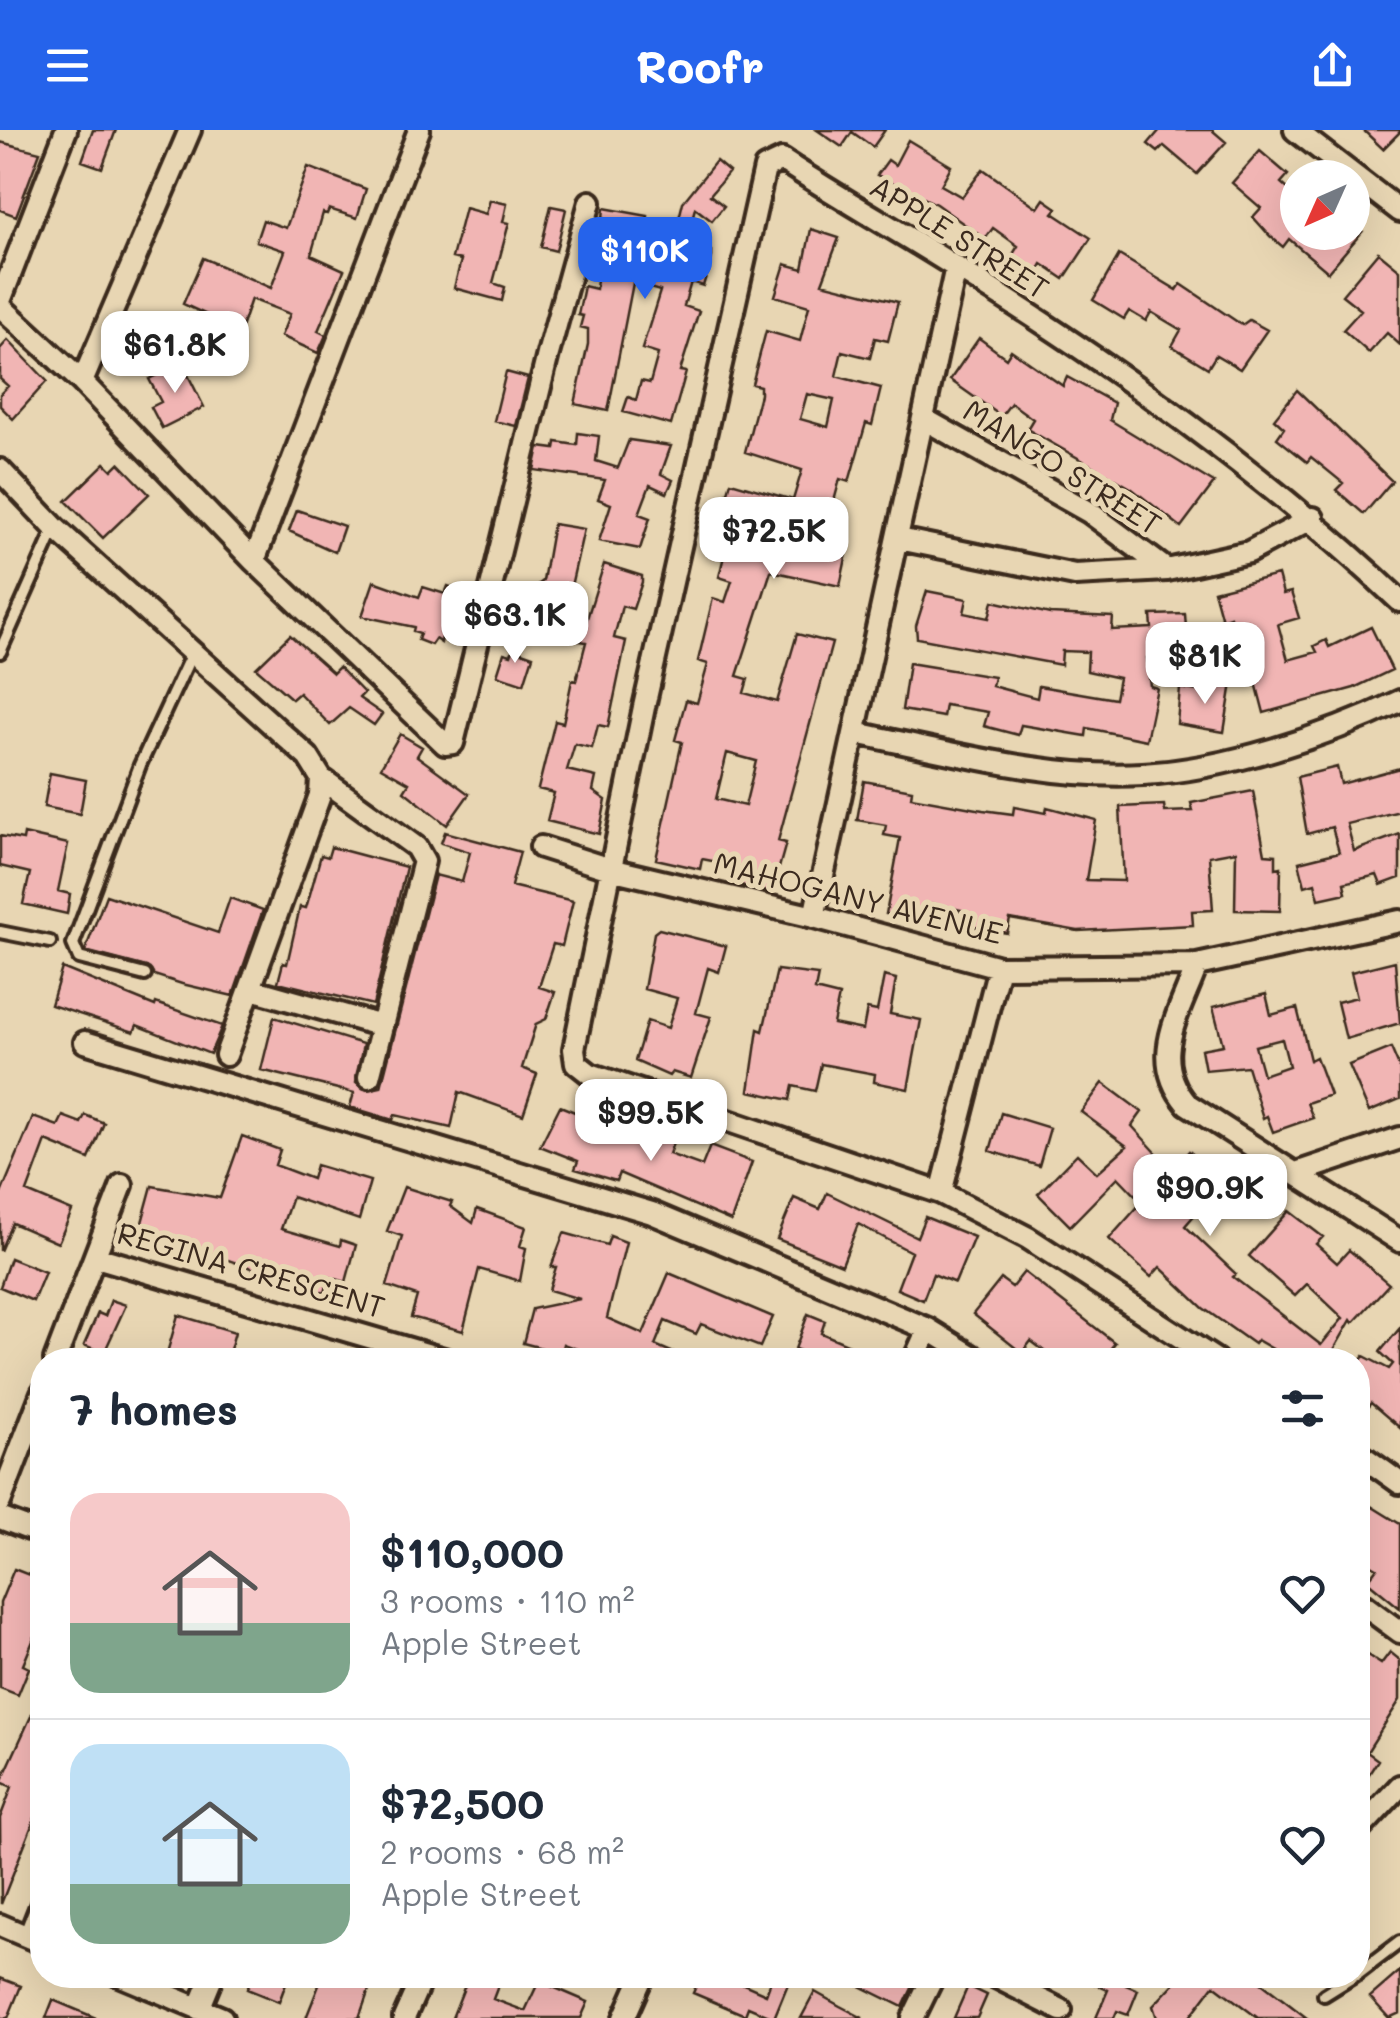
<!DOCTYPE html>
<meta charset="utf-8">
<style>
:root{--surface:#fff;--page:#f2f2f3;--text:#1f2937;--muted:#747a83;--line:#e0e1e3;--accent:#2563eb}
body{margin:0;font-family:Mali,sans-serif;background:var(--page);color:var(--text);height:100vh;display:flex;flex-direction:column;font-size:38px;white-space:nowrap}
*{box-sizing:border-box;margin:0}
p{font-size:32px;color:var(--muted)}
.icon{flex:none;width:55px;height:55px;fill:none;stroke:currentColor;stroke-width:2;stroke-linecap:round;stroke-linejoin:round}
.map{position:relative;flex:1;overflow:hidden}
.drawer{position:absolute;left:30px;top:1218px;width:1340px;height:640px;display:flex;flex-direction:column;background:var(--surface);border-radius:40px;box-shadow:0 10px 40px #0002}
.drawer>*{flex:none}
.needle{width:65px;rotate:225deg}
.fabs{position:absolute;left:1280px;top:30px;display:grid;gap:20px}
.fabs a{display:grid;place-items:center;width:90px;height:90px;border-radius:50%;background:var(--surface);box-shadow:0 10px 40px #0002;font-size:50px}
.price{position:absolute;translate:-50% -85px;padding:0 22px;border-radius:20px;background:#fff;color:#222;font-size:32px;line-height:65px;filter:drop-shadow(0 2px 5px #0008)}
.price::after{content:'';position:absolute;left:50%;top:60px;width:30px;height:22px;margin-left:-15px;background:inherit;clip-path:polygon(0 0,100% 0,50% 100%)}
.price.active{background:var(--accent);color:#fff}
ul{padding:0;list-style:none}
li{display:flex;align-items:center;gap:30px;height:250px;padding:0 40px}
li+li{border-top:2px solid var(--line)}
li span{display:grid;place-items:center;flex:none;width:280px;height:200px;border-radius:30px;color:#555}
li>.icon{margin-inline-start:auto}
span .icon{width:120px;height:120px;fill:#fffc;stroke-width:1}
li b{font-size:42px}
h2{display:flex;justify-content:space-between;align-items:center;height:120px;padding:0 40px;font-size:42px}
header{display:flex;justify-content:space-between;align-items:center;height:130px;padding:0 40px;background:var(--accent);color:#fff;font-size:45px;font-weight:700}
.map>svg:first-child{display:block}
.building{fill:#f1b5b4;stroke:#3b2a1e;stroke-width:2.5;fill-rule:evenodd}
.lines{fill:none;stroke-linecap:round;stroke-linejoin:round}
.lane-casing{stroke:#3b2a1e;stroke-width:18}
.street-casing{stroke:#3b2a1e;stroke-width:28}
.lane{stroke:#e8d6b3;stroke-width:10}
.street{stroke:#e8d6b3;stroke-width:20}
.labels{text-anchor:middle;stroke-width:10;stroke-linejoin:round;paint-order:stroke}
.street-label{font-size:30px;fill:#3b2a1e;stroke:#e8d6b3}
</style>
<header><svg class="icon" aria-label="menu" viewBox="0 0 24 24"><path d="M4 6h16M4 12h16M4 18h16"/></svg>Roofr<svg class="icon" aria-label="share" viewBox="0 0 24 24"><path d="M12 15V3M7 8l5-5 5 5M5 13v7h14v-7"/></svg></header>
<div class="map">
<svg width="1400" height="1888" viewBox="0 0 1400 1888">
<rect width="100%" height="100%" fill="#e8d6b3"/>
<filter id="ink" filterUnits="userSpaceOnUse"><feTurbulence type="fractalNoise" baseFrequency=".01" numOctaves="2"/><feDisplacementMap in="SourceGraphic" scale="20" xChannelSelector="R" yChannelSelector="G"/><feConvolveMatrix kernelMatrix="1 2 1 2 8 2 1 2 1" color-interpolation-filters="sRGB"/></filter>
<g filter="url(#ink)">
<path class="building" d="M93,0h23l-14,38 -20,-7z
M817,0h68l-12,17 -21,-15 -10,15z
M1160,0h52l14,12 -29,32 -33,-28 -6,6 -10,-8z
M1363,0h37v2l-17,17z
M908,10l43,26 -10,19 21,12 21,-28 55,39 6,-9 13,9 -4,5 38,25 -27,41 -22,-15 -13,23 -27,-15 16,-26 -25,-18 -8,11 -49,-35 -59,-29 11,-15 7,5z
M0,12l40,10 -24,64 -16,-6z
M1260,21l28,24 -7,8 17,15v34h64l-34,40 -39,-33 -6,8 -13,-11 -17,-19 8,-9 -29,-25z
M716,31l13,11 -19,23 14,11 -12,15 -17,-13 -9,35 26,8v6l-9,29 -12,-4 -7,24 15,5 -19,60 6,1 -15,53 -48,-13 5,-15 8,3 5,-19 9,2 8,-29 -16,-5 18,-58 -27,-8 -25,128 -33,-7 13,-60v-15l-8,-2 3,-11 -5,-1 6,-29 12,3 8,-81 44,8 -2,14 28,9 9,-37z
M308,37l58,22 -9,29 -28,-9 -2,5 -4,-1 -12,42 33,15 -26,61 8,4 -8,18 -37,-17 9,-22 -39,-15 -20,58 -33,-13 11,-28 -26,-12 20,-46 68,30 14,-37 -29,-10 7,-21 23,8z
M490,70l17,4 -4,18 6,1 -16,60 12,4 -3,14 -48,-13 7,-28 -9,-2 13,-50 21,6z
M551,76l15,3 -10,42 -15,-4z
M811,99l28,9 -17,45 76,19 -10,39 -13,-3 -5,20 -28,-7 -6,25 45,12 -9,37 -6,-2 -17,59 -9,-3 -10,37 8,2 -5,22 16,4 -9,42 -69,-15 -34,105 11,3 -4,14 33,9 20,-68 35,9 -54,198 8,2 -14,50 -39,-10 5,-17 -36,-7 -2,10 -44,-10 26,-117 -7,-2 11,-40 11,3 11,-39 -10,-3 15,-63 12,4 7,-21 -13,-4 12,-51 -12,-4 12,-40 62,18 9,-30 -57,-18 15,-58v-8l-8,-2 14,-53 34,10 9,-35 -34,-10 10,-32 18,5zM807,264l27,6 -6,27 -28,-8zM727,623l29,8 -11,45 -29,-7z
M1378,122l22,18v75l-13,-12 -18,20 -26,-23 18,-20 -19,-15z
M1119,125l58,35 4,-6 61,41 7,-5 18,10 -27,39 -24,-14 -8,13 -36,-22 9,-16 -30,-18 -5,9 -17,-10 -5,8 -31,-19z
M979,208l27,20 5,-8 52,36 4,-9 47,26 -4,17 104,63 -33,44 -50,-39 -104,-59 6,-10 -22,-16 -10,13 -51,-36z
M8,210l39,41 -34,38 -13,-13v-12l8,-8 -8,-7v-30z
M182,233l22,44 -42,21 -11,-21 10,-5 -12,-23z
M506,242l22,6 -12,48 -22,-5z
M1297,260l95,91 -28,33 -28,-24 7,-7 -32,-26 -4,5 -30,-24 7,-10 -10,-9z
M578,303l21,3 -3,25 22,7 11,-28 42,6 -10,28 12,6 -6,13 -17,-8 -11,29 11,4 -10,31 -41,-8 12,-37 -13,-5 7,-19 -71,-10 5,-23 16,2 1,-7 21,3z
M105,333l7,7 7,-7 30,31 -46,44 -37,-37z
M297,380l47,16 -9,26 -46,-21z
M553,394l31,5 -15,66 4,1 -8,42 -36,-6 1,-27 4,-17 9,-7z
M604,434l38,12v6l-9,27 -11,-3 -8,32 12,3 -18,86 -10,-2 -6,23 -17,-4 -8,26 29,7 -3,14 13,9 -7,34 -52,-13 7,-28 -16,-4 17,-68 8,2 9,-43 4,1 10,-39 -6,-1z
M1278,445l5,19 8,-2 8,26 -21,6 10,36 29,-8 -3,-6 12,-6 3,7 42,-20 21,43 -38,18 -90,25 -23,-88 -3,20 -8,-28 -8,3 -8,-29z
M374,451l45,16 4,-10 22,7 3,-8 21,7 -15,48 -12,-4 -1,6 -6,-4 -4,6 -13,-5 2,-7 -7,-2 1,-4 -52,-11z
M927,461l40,8 -3,14 25,5 4,-17 57,13 63,3 -1,13 40,-2 -1,-13 34,-1 2,28 -19,-4 -4,20h-17l3,28 7,2 -11,52 -59,-12 -1,8 -65,-11 -3,10 -34,-9 4,-14 -43,-7 -2,12 -41,-7 7,-47 85,14 -2,9 45,12 2,-12 76,13 4,-21 -32,-7 1,-19 -26,-1 -1,14 -144,-27 -1,-12z
M290,505l43,38 6,-6 25,26 -5,5 23,16 -8,11 -25,-17 -19,17 -31,-32 -7,6 -36,-31z
M513,519l20,7 -9,28 -27,-9 7,-22 7,2z
M1214,550l18,3 -8,49 -47,-8 3,-36 32,5z
M400,604l22,13 -5,9 52,38 -22,31 -43,-34 5,-8 -28,-16z
M1337,637l4,17 59,-16v43l-53,13 7,27 46,-17v44l-19,7 -4,-10 -33,8 2,10 -27,6 -4,-16 -10,3 -6,-24 40,-10 -7,-25 -25,7 -10,-57z
M50,643l36,7 -6,34 -36,-7z
M864,651l48,9 -1,7 72,13 30,4 1,-7 32,6 1,-6 49,13 -10,60 38,1 -4,-74 44,-2 1,7 28,-1 -2,-8 62,-12 12,63 11,1v13l5,-1 -1,44 -45,-1 1,-59 -27,5 4,54 -21,1 1,14 -115,6 -68,-12 -3,14 -48,-9 2,-14 -28,-6 -3,18 -44,-8 14,-76 -16,-3 2,-10 -29,-5z
M445,702l75,20 -9,34 62,15 -11,45 -9,-2 -14,43 16,5 -9,27 -10,5 -14,44 15,6 -14,41 -64,-23 -8,36 -56,-13 -2,5 -43,-13 4,-14 -93,-23 13,-53 89,27 -7,38 11,8 14,-3 54,-212 27,7 8,-30 -29,-9z
M24,704l44,10 -10,47 12,3 -3,20 -44,-10 7,-31 -30,-7v-30l23,4z
M331,717l75,20 -33,138 -95,-23 5,-19 4,1 13,-57 6,1 15,-53 7,2z
M106,765l112,38 12,-35 33,12 -30,86 -51,-12 -28,-9 -7,-8 -62,-16z
M659,799l67,17 -7,26 -11,-4 -12,45 15,4 -20,61 -19,-6 -3,4 -34,-15 12,-40 21,7 9,-30 -33,-9 10,-56z
M1395,831l5,62 -54,16 -9,-37 20,-5 -6,-25z
M62,838l93,38 1,-3 66,23 -12,28 -73,-29 -3,7 -83,-27z
M777,840l41,5 -3,15 24,6 -6,28 30,6 4,-21 10,2 7,-35 12,3 -6,35 31,6 -13,69 -34,-7 1,-8 -54,-10 -6,27 -22,-5 -3,14 -41,-9 9,-62 5,2z
M1266,864l5,21 26,-7 13,52 6,-3 14,38 -23,8 6,15 -40,14 -6,-16 -4,2 -16,-52 -42,4 -4,-21 22,-4 -10,-38zM1282,909l7,27 -26,9 -8,-29z
M1391,918l9,21v30l-31,13 -20,-47z
M1103,953l39,29 -10,14 40,44 17,-19 35,30 -39,45 51,48 -3,3 88,68 22,-27 -36,-34 -12,12 -46,-40 40,-45 34,26 -7,7 21,19 12,-13 40,34 -36,39 -2,-3 -23,40h-36l-35,-20 -3,4 -51,-36 -43,-41 -9,10 -42,-38 33,-37 -24,-25 -48,49 -32,-32 39,-40 20,19 30,-27 -46,-34z
M560,976l30,12 -4,12 30,12 2,-7 17,6 5,-12 33,14 -4,11 33,12 8,-20 42,16 -21,59 -112,-48 -3,8 -41,-12 3,-8 -38,-15z
M1001,983l49,15 -11,38 -49,-15z
M85,985l19,8 -15,36 -43,-18 -19,51 45,19 -14,32 -46,-20 -12,28v-55l33,-79 25,9 5,-10 18,7z
M242,1006l38,14 -5,15 37,14 4,-14 54,16 -11,39 -67,-23 -11,32 59,17 1,-6 15,5 -10,37 -17,-5 -4,16 -185,-63 12,-44 68,12z
M404,1057l48,15 -2,4 23,17 4,-14 49,18 -6,19 6,2 -6,33 -41,-12 -16,62 -52,-14 6,-21 -30,-10 15,-50 -15,-5z
M827,1063l90,44 8,-20 49,20 -19,46 -22,-9 -10,26 -26,-11 14,-37 -53,-28 -16,41 -65,-26 17,-41 26,11z
M564,1103l43,12 3,-9 16,6 -19,76 36,16 26,-61 104,44 -13,30 -59,-23 -5,10 -31,-13 -10,24 35,15h-83l-44,-16 -2,9 -38,-10 9,-34 48,-10 -31,-9 7,-23h-5z
M10,1128l35,14 -12,29 -33,-14z
M1024,1142l91,71 -5,6 14,11h-68l-25,-19 -9,12 -49,-39 28,-35 11,8z
M111,1170l15,5 -22,48 -20,-8 14,-32 7,3z
M808,1184l17,7 -4,12 64,27h-63l-27,-11z
M178,1185l57,17 -8,28h-62z
M1400,1198v100l-29,-25 -6,7 -7,-6v-40l6,-8 25,13 4,-5 -13,-12z
M1358,1368l42,26v84l-33,-27 10,-13 -19,-11 11,-18 -11,-7z
M14,1439l28,11v39l-19,46 6,3 -11,27 -18,-7v-85z
M1358,1519l23,15 9,-12 10,8v40l-33,52 11,8 -20,31z
M32,1584l10,4v82l-41,104 -1,-86 12,-31 -11,-5z
M1400,1841v42l-11,5 -19,-21z
M252,1845h37l-10,27 -32,-13z
M323,1845h25l23,9 -12,34h-53z
M469,1845l32,3 -8,21 32,12 14,-30 49,21 -7,16h-129z
M701,1845h44l-4,8 25,11 7,-19 17,4 -16,39 -26,-11 -3,8 -52,-22z
M838,1845h60l16,9 -11,23z
M1074,1845h57l-5,10 12,5 -10,25 -11,-4 -3,7h-18l12,-28z
M1182,1845h69l56,43h-49l-44,-33 -25,33h-32l-4,-12z
M0,1848l21,8 -13,32h-8z
M968,1856l19,9 -10,23h-23z
M815,1862l25,14 23,12h-62z
M53,1870l43,18h-50z"/>
<g class="lines">
<defs>
<path id="lane" d="M0,522l55,-124
M0,802l50,10
M145,845l-66,-17 -6,-14 67,-179 52,-112
M1358,1844l42,-32
M1324,1865l32,-20"/>
<path id="street" d="M1295,0l105,81
M0,171l66,-171
M0,176l82,76 172,179 191,183 8,-1 95,-389 42,-152
M82,252l108,-252
M924,289l165,93 78,58
M0,340l55,58 253,229 13,21 -1,17 -94,260
M899,409l176,36 92,-5 82,-18 64,-34
M254,431l165,-431
M855,603c91,18 195,47 288,41 81,-4 184,-38 257,-73
M321,648l95,69 8,14 -55,216
M541,717l69,22 204,48 185,50 198,-2 203,-44
M814,787l142,-650
M1197,835c-18,50 -49,93 -10,139l213,137
M251,859l131,37
M85,912l567,171 276,116 50,31
M1296,1043l104,-35
M941,1063l58,-226
M96,1127l351,103
M55,1230l67,-175
M914,1230l14,-31
M1216,1230l-188,-122 -87,-45 -351,-119 -14,-11 -2,-14 70,-342 121,-539 17,-8c57,38 117,71 175,108 157,98 308,205 443,333
M1358,1323l42,30
M0,1372l42,-109
M0,1388l42,16
M1358,1471l42,31
M1358,1701l42,-45
M0,1795l42,18
M29,1807l13,-33
M119,1845l103,43
M992,1845l69,35
M199,1879l14,-34
M404,1888l19,-43
M624,1888l19,-43
M913,1888l21,-43"/>
</defs>
<use href="#lane" class="lane-casing"/>
<use href="#street" class="street-casing"/>
<use href="#lane" class="lane"/>
<use href="#street" class="street"/>
</g>
</g>
<g class="labels">
<g class="street-label">
<text transform="translate(959 108) rotate(32)" y="10">APPLE STREET</text>
<text transform="translate(1062 338) rotate(32)" y="10">MANGO STREET</text>
<text transform="translate(858 769) rotate(14)" y="10">MAHOGANY AVENUE</text>
<text transform="translate(251 1141) rotate(16)" y="10">REGINA CRESCENT</text>
</g>
</g>
</svg>
<div class="fabs">
<a><svg class="needle" viewBox="-14 -14 28 28"><path d="M0-13l5 13h-10z" fill="#e53935"/><path d="M0 13l5-13h-10z" fill="#747a83"/></svg></a>
</div>
<b class="price active" style="left:645px;top:172px">$110K</b>
<b class="price" style="left:175px;top:266px">$61.8K</b>
<b class="price" style="left:774px;top:452px">$72.5K</b>
<b class="price" style="left:515px;top:536px">$63.1K</b>
<b class="price" style="left:1205px;top:577px">$81K</b>
<b class="price" style="left:651px;top:1034px">$99.5K</b>
<b class="price" style="left:1210px;top:1109px">$90.9K</b>
<section class="drawer">
<h2>7 homes<svg class="icon" aria-label="filters" viewBox="0 0 24 24"><path d="M4 7h16M4 17h16"/><circle cx="9" cy="7" r="2"/><circle cx="15" cy="17" r="2"/></svg></h2>
<ul>
<li><span style="background:linear-gradient(#f6c9c9 65%,#7fa58c 0)"><svg class="icon" aria-label="home" viewBox="0 0 24 24"><path d="M3 11l9-7 9 7M6 9v11h12V9"/></svg></span><div><b>$110,000</b><p>3 rooms · 110 m²</p><p>Apple Street</p></div><svg class="icon" aria-label="heart" viewBox="0 0 24 24"><path d="M12 20l-8-8c-3-5 5-10 8-4 3-6 11-1 8 4z"/></svg></li>
<li><span style="background:linear-gradient(#bfe0f5 70%,#7fa58c 0)"><svg class="icon" aria-label="home" viewBox="0 0 24 24"><path d="M3 11l9-7 9 7M6 9v11h12V9"/></svg></span><div><b>$72,500</b><p>2 rooms · 68 m²</p><p>Apple Street</p></div><svg class="icon" aria-label="heart" viewBox="0 0 24 24"><path d="M12 20l-8-8c-3-5 5-10 8-4 3-6 11-1 8 4z"/></svg></li>
</ul>
</section>
</div>
